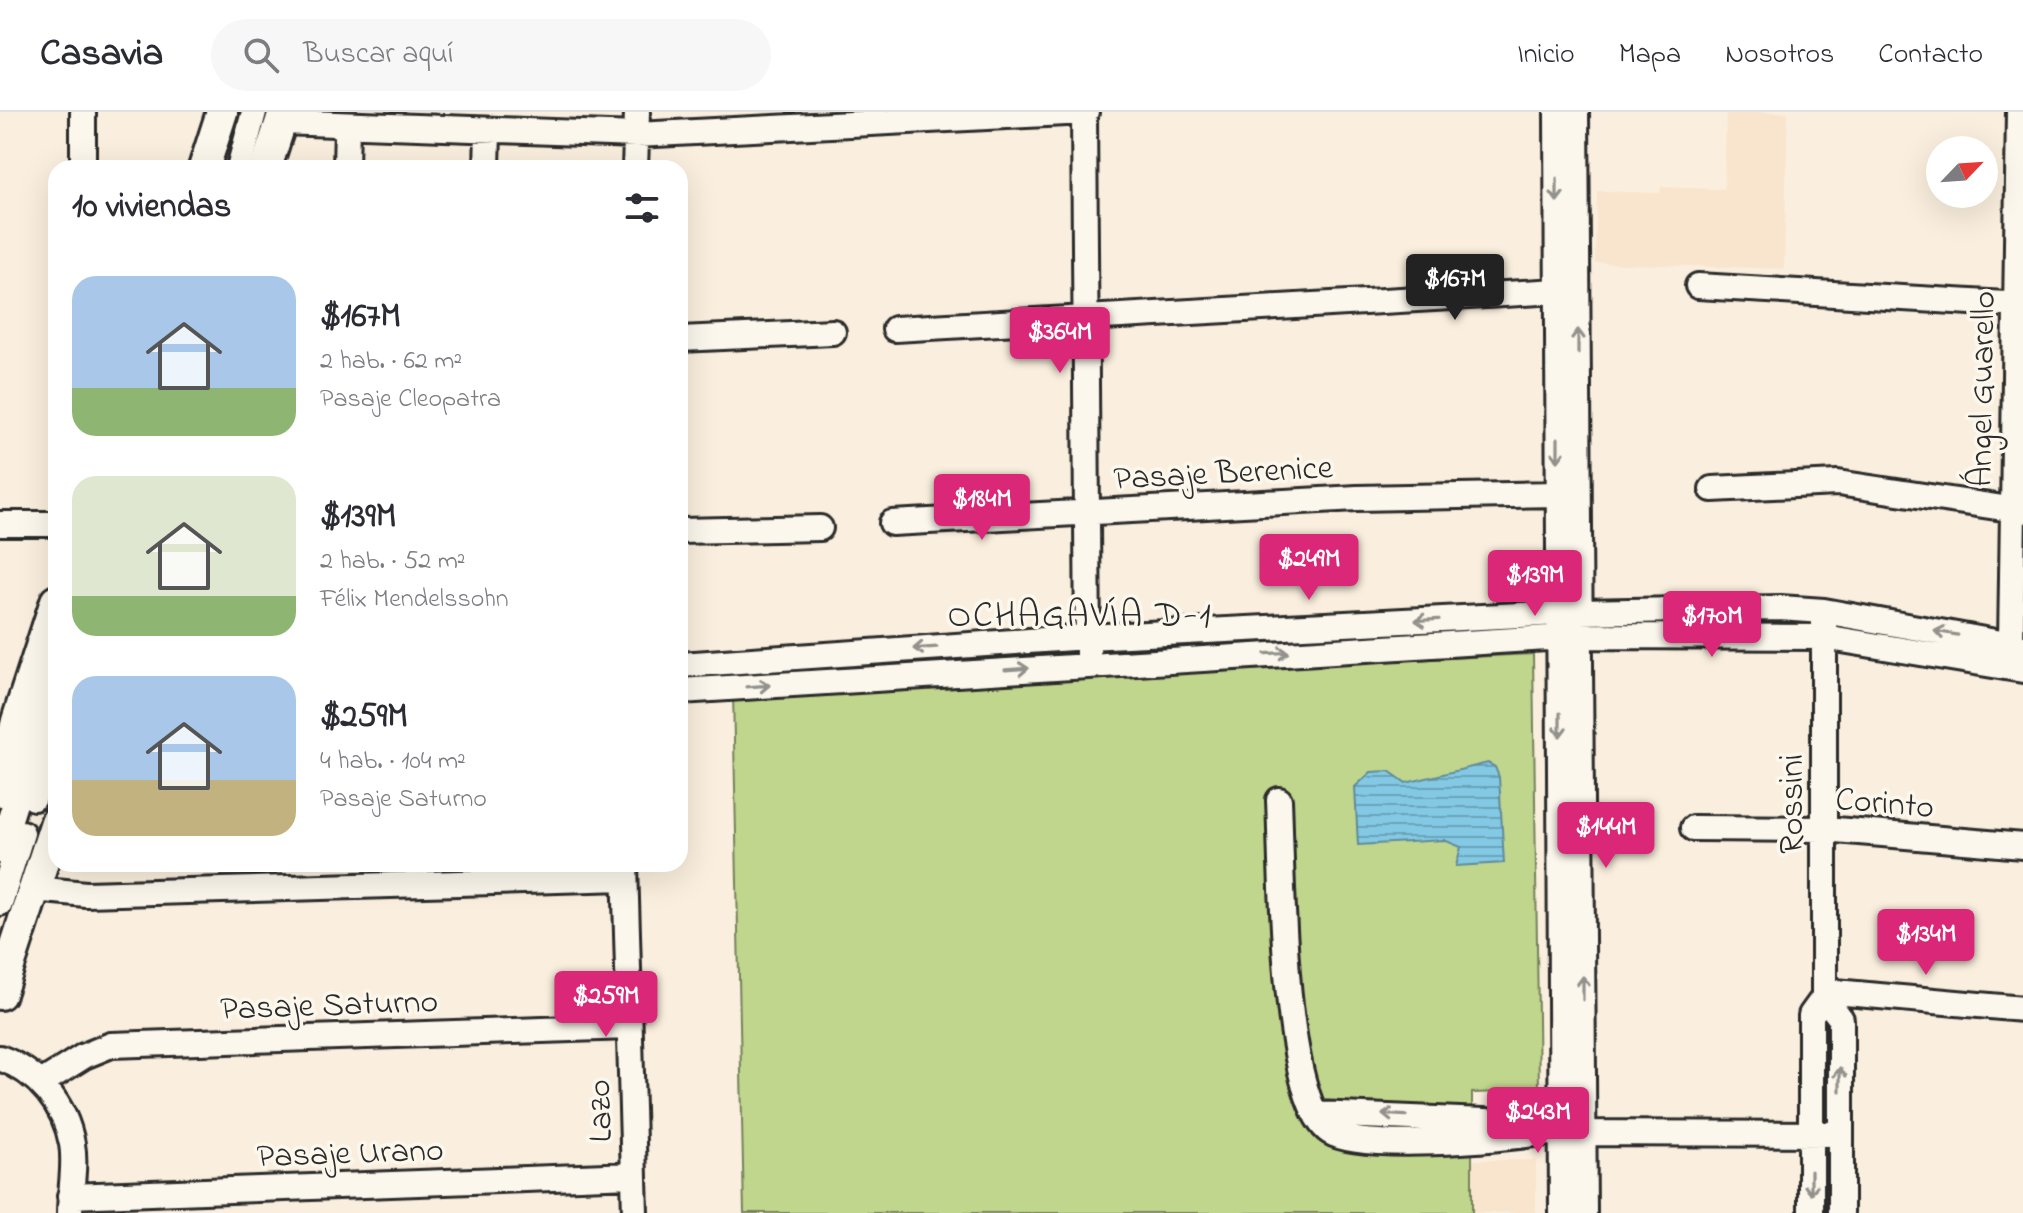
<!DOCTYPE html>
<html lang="es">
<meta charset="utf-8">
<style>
:root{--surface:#fff;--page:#f7f7f7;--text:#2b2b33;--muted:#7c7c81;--line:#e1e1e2;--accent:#db2777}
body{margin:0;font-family:"Indie Flower",sans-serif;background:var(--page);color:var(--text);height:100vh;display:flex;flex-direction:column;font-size:30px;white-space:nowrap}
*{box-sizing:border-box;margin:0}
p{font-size:26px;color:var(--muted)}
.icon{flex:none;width:44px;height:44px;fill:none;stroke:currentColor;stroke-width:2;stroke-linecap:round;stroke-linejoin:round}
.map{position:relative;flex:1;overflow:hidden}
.details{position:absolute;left:48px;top:48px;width:640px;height:712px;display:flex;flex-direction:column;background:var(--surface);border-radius:24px;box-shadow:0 8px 32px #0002}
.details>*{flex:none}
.needle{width:52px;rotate:65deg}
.buttons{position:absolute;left:1926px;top:24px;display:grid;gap:16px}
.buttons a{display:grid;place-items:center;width:72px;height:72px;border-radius:50%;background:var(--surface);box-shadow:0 8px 32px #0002;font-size:40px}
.price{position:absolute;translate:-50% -68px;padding:0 18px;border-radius:8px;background:var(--accent);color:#fff;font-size:26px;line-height:52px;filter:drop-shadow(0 2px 4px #0008)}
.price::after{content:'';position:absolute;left:50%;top:48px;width:24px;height:18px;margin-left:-12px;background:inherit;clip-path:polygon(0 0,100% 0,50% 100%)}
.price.current{background:#222;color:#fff}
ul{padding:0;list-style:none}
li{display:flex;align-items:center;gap:24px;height:200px;padding:0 24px}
li span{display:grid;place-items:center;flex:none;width:224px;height:160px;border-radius:24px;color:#555}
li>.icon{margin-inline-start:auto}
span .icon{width:96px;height:96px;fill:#fffc;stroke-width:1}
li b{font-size:34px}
h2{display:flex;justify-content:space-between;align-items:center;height:96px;padding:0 24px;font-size:34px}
header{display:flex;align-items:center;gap:48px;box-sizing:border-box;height:112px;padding:0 40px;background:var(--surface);border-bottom:2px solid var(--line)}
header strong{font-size:38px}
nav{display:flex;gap:44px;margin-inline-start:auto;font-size:28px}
.search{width:560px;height:72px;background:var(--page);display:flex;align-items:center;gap:20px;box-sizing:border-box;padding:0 28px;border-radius:44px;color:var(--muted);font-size:30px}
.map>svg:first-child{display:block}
.built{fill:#f9e5cd}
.green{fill:#c0d68c;stroke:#76805c;stroke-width:2}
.water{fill:url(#water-rules);stroke:#608a9a;stroke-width:2}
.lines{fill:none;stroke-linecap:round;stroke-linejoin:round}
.minor-casing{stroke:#2b2b2b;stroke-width:30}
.major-casing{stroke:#2b2b2b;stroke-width:36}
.minor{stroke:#fbf7ec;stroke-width:24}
.major{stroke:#fbf7ec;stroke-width:30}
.oneway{stroke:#93918c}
.labels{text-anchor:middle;stroke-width:7;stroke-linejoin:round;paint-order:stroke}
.street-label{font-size:34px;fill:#2b2b2b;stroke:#fbf7ec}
.neighbourhood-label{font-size:36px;letter-spacing:2px;fill:#2b2b2b;stroke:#fbf7ec}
</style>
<header>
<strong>Casavia</strong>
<div class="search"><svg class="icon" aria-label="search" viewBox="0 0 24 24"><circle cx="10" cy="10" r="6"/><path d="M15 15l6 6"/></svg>Buscar aquí</div>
<nav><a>Inicio</a><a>Mapa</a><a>Nosotros</a><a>Contacto</a></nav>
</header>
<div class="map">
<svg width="2023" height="1101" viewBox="0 0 2023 1101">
<defs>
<pattern id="water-rules" width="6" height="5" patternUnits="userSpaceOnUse" patternTransform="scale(2)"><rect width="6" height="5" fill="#83c9e4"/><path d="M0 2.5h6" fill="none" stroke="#6ba3b9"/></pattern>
</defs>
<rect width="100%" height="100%" fill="#faefde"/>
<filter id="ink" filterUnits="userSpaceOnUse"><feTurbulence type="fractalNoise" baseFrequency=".0125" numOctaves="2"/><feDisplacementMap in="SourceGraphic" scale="16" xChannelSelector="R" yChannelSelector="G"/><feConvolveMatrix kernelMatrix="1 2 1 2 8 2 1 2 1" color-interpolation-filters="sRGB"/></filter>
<g filter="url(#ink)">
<path class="built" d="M1726,0h62l-4,157 -189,-6 2,-72 63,2 1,-6 63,2z
M1472,1048h64v53h-64z"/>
<path class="green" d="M1533,542l6,437 -67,2v120h-728l-11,-520z"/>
<path class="water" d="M1488,651l7,4 4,10 5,86 -48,3 5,-19 -17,-7 -86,5 -3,-58 16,-15 18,-1 17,12z"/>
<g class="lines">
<defs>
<path id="minor" d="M83,0v56
M1084,0l4,542
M1557,0l5,1101
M1576,0l8,1101
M281,10l355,13 450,-23
M239,56l15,-56
M346,56l1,-43
M487,56l1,-38
M635,56l2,-56
M1698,174l325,19
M895,217l663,-38
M680,227l153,-7
M1712,377l126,-6 185,28
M892,411l465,-25 202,-4
M0,412h56
M680,419l140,-3
M2007,549l4,-17 8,-532
M680,553l407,-28 493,-25 200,-4 44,3 199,36
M680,579l901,-55 243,1 199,33
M34,686l22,-71
M1279,688c3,62 2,300 51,332 30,20 173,7 212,1l298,1
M1693,716l131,1 199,17
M0,739l56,-179
M625,752l10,349
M34,777l52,5 539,-16
M0,791l22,-70
M1824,879l199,18
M1824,885l17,22v194
M0,946c38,14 65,46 72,86 4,22 -2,47 -2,69
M41,971l43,-27 27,-11 518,-18
M1316,1002l192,8 27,9
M70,1084l563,-21
M1811,1101v-198l13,-18v-376"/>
<path id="major" d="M204,56l18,-56
M266,56l18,-56
M0,679l17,-70 39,-120
M0,882l56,-172"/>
</defs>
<use href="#minor" class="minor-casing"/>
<use href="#major" class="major-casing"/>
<use href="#minor" class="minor"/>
<use href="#major" class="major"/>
</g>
<defs><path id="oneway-shaft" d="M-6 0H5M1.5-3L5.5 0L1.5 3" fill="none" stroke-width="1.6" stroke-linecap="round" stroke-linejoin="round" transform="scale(2)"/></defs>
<g class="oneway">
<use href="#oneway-shaft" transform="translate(1557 78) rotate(90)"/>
<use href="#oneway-shaft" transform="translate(1578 229) rotate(-90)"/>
<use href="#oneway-shaft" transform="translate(1558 338) rotate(90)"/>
<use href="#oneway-shaft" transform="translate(1427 508) rotate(177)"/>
<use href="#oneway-shaft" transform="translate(1946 521) rotate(-170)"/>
<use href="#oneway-shaft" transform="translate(925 536) rotate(176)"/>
<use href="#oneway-shaft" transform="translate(1277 541) rotate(-3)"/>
<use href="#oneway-shaft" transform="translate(1017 557) rotate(-4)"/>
<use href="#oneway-shaft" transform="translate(758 574) rotate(-4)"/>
<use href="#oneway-shaft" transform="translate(1560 613) rotate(90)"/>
<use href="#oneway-shaft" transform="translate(1583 876) rotate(-90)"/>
<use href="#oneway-shaft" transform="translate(1840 967) rotate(-90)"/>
<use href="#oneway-shaft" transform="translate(1394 1003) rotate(-177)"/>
<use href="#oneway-shaft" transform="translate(1811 1071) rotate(90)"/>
</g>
</g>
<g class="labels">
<g class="street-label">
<text transform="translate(1980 277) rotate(-89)" y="12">Ángel Guarello</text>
<text transform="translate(1223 359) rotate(-3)" y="12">Pasaje Berenice</text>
<text transform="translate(1885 689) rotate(5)" y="12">Corinto</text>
<text transform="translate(1790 692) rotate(-90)" y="12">Rossini</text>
<text transform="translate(329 891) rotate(-2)" y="12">Pasaje Saturno</text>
<text transform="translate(598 999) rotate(-92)" y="12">Lazo</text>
<text transform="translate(350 1039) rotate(-2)" y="12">Pasaje Urano</text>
</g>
<g class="neighbourhood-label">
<text x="1080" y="514">OCHAGAVÍA D-1</text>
</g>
</g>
</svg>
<div class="buttons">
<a><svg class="needle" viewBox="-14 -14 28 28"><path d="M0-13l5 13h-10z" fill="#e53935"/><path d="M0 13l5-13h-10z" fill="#7c7c81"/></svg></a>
</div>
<b class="price current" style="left:1455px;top:210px">$167M</b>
<b class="price" style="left:1060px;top:263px">$364M</b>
<b class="price" style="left:982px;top:430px">$184M</b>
<b class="price" style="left:1309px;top:490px">$249M</b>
<b class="price" style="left:1535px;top:506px">$139M</b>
<b class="price" style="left:1712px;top:547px">$170M</b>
<b class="price" style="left:1606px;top:758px">$144M</b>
<b class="price" style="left:1926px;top:865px">$134M</b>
<b class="price" style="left:606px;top:927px">$259M</b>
<b class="price" style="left:1538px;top:1043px">$243M</b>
<section class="details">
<h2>10 viviendas<svg class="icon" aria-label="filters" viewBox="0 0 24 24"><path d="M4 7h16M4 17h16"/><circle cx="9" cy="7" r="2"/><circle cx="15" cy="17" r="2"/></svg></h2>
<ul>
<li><span style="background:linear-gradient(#a9c7e8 70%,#8fb573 0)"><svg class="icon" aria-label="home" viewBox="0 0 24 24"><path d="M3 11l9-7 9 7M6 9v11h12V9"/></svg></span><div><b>$167M</b><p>2 hab. · 62 m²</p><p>Pasaje Cleopatra</p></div></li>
<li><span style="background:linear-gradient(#dfe7d0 75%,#8fb573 0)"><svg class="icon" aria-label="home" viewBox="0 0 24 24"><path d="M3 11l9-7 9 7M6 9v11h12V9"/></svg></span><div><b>$139M</b><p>2 hab. · 52 m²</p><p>Félix Mendelssohn</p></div></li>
<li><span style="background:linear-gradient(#a9c7e8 65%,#c2b280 0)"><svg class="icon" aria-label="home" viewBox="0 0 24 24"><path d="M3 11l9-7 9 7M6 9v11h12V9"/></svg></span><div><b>$259M</b><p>4 hab. · 104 m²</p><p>Pasaje Saturno</p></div></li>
</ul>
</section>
</div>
